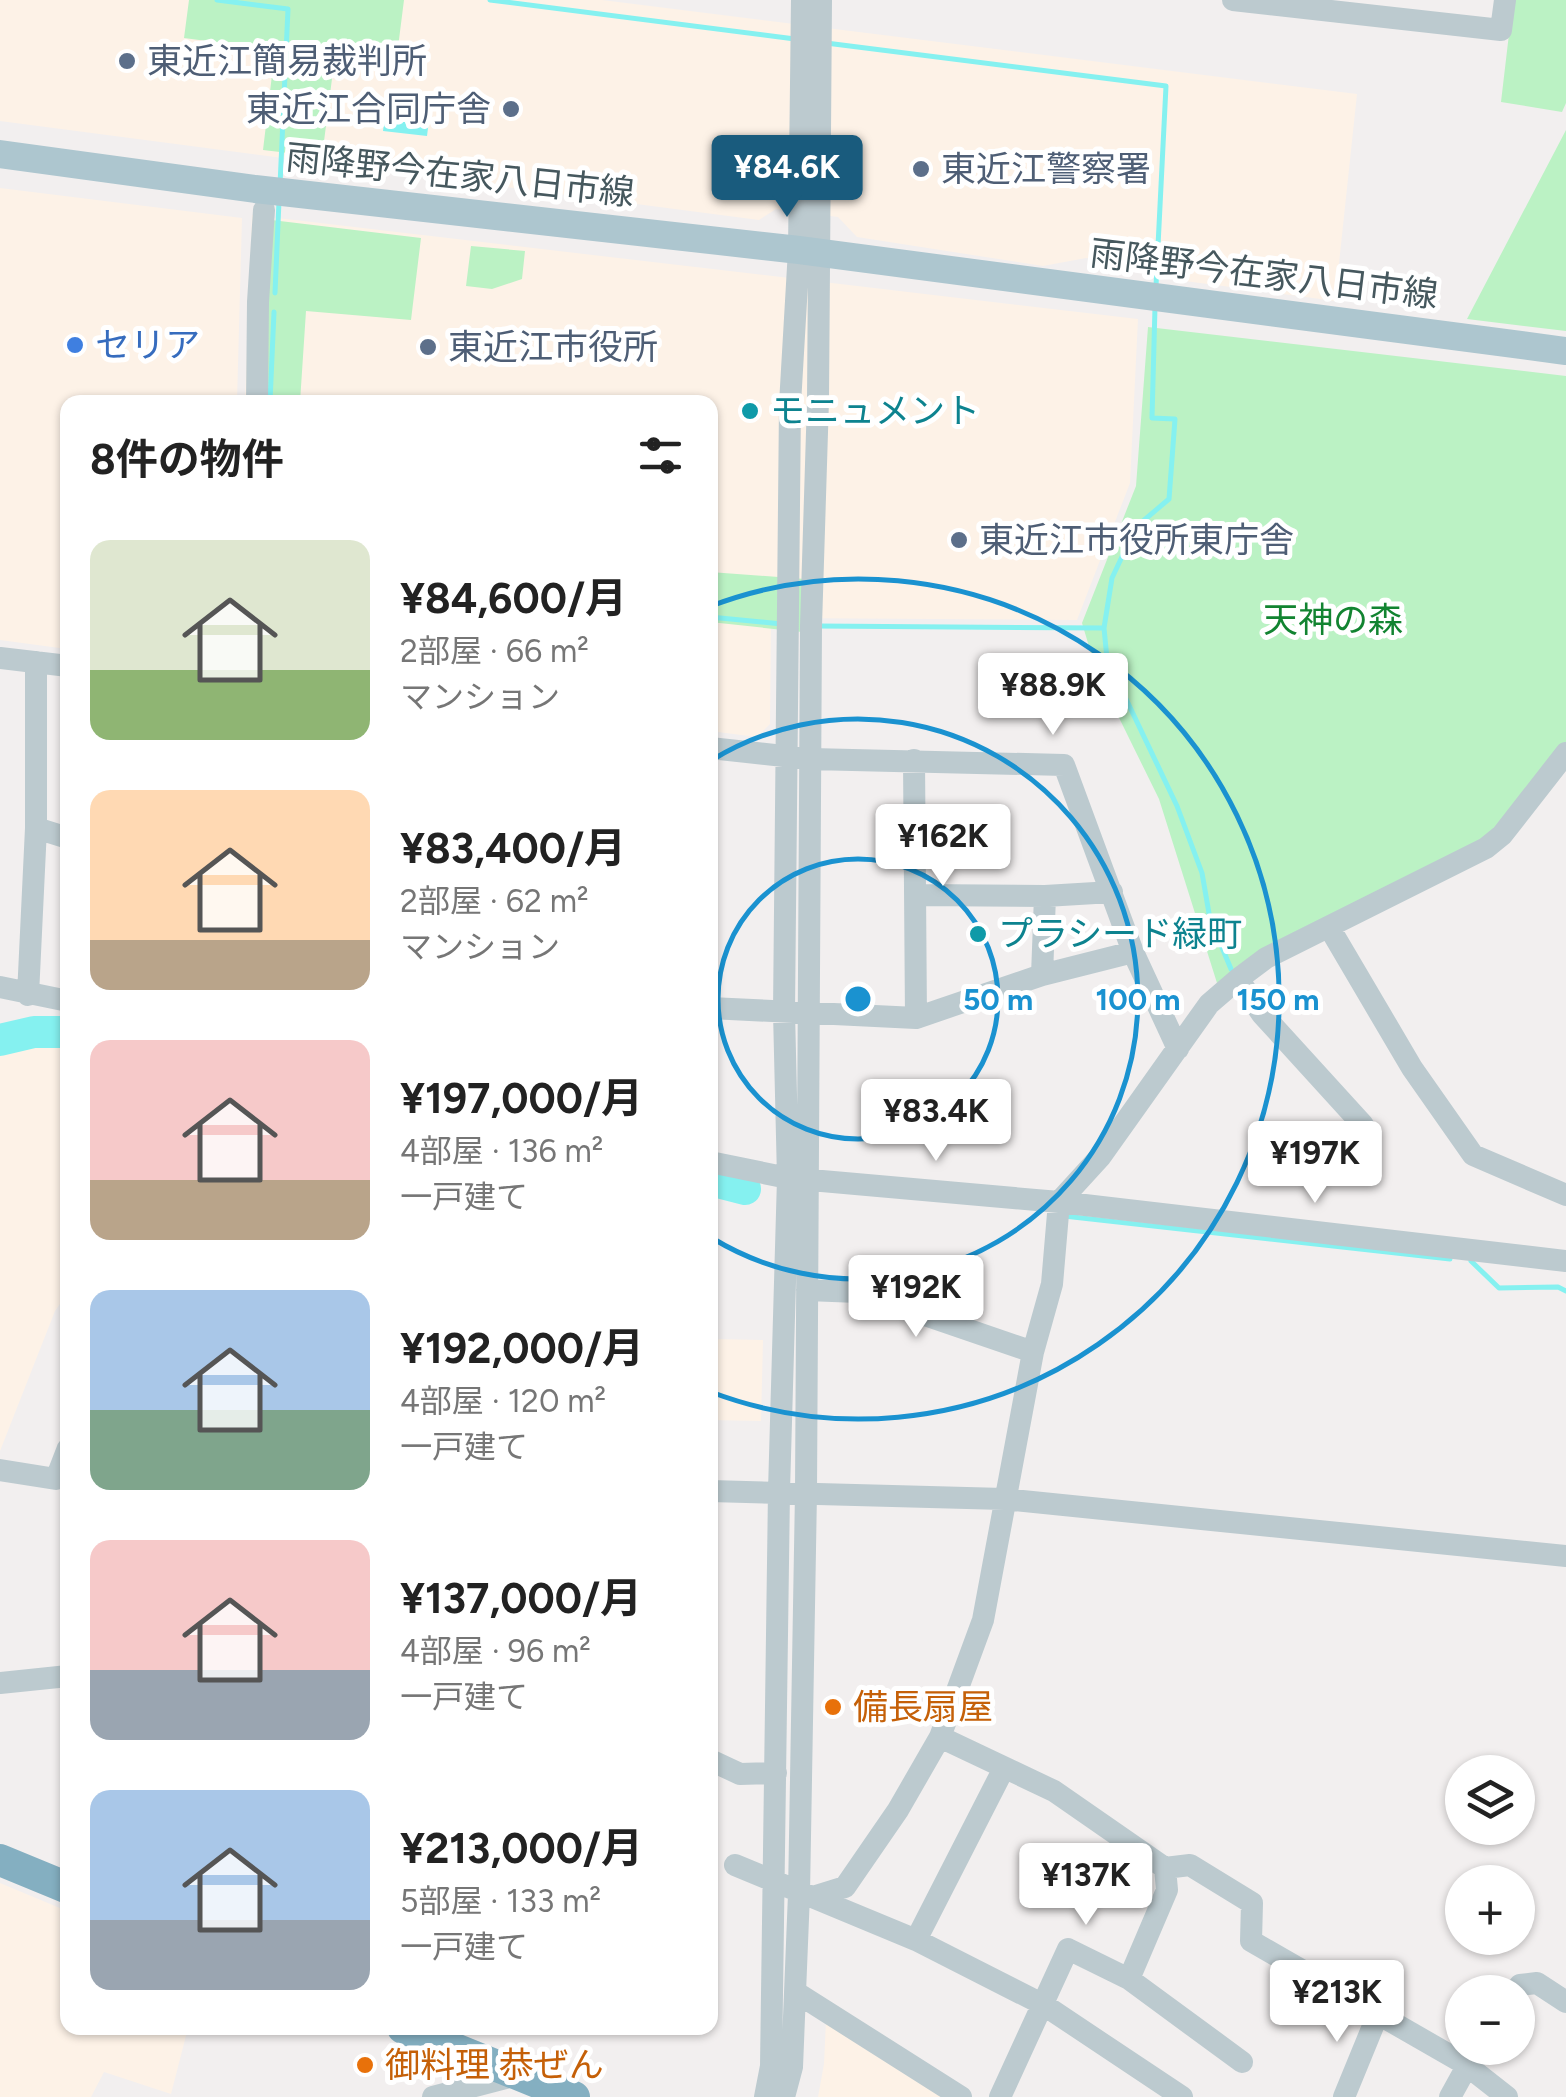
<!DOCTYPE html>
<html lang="ja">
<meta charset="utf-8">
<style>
:root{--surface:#fff;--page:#f6f6f6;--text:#222;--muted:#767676;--accent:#195b7d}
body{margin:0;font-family:Figtree,"Noto Sans JP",sans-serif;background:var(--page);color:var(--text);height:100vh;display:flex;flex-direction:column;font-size:38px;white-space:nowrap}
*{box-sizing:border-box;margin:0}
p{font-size:32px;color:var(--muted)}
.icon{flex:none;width:55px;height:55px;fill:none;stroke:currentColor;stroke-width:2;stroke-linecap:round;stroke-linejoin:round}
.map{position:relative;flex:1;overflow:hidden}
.panel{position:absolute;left:60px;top:395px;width:658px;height:1640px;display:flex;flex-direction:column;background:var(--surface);border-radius:20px;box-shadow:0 2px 8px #0004}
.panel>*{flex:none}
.fabs{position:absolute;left:1445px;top:1755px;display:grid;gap:20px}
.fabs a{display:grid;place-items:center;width:90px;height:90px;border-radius:50%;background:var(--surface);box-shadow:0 2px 8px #0004;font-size:50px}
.price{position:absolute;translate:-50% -85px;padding:0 22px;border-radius:10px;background:#fff;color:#222;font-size:32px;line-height:65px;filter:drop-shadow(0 2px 5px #0008)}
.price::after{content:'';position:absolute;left:50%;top:60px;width:30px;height:22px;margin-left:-15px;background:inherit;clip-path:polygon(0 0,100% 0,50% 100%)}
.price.current{background:var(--accent);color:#fff}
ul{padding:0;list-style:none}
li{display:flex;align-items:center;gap:30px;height:250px;padding:0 30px}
li span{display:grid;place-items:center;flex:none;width:280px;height:200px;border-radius:20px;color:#555}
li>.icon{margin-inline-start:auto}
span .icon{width:120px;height:120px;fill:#fffc;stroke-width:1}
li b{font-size:42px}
h2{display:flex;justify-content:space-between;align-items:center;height:120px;padding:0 30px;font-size:42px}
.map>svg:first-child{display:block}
.commercial{fill:#fdf2e7}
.green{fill:#bbf2c4}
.water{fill:#85f1f0}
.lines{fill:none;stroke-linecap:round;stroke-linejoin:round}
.stream{stroke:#85f1f0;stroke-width:5}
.river{stroke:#85f1f0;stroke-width:32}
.minor{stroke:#bccacf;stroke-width:22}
.major{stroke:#adc6cf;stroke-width:28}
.highway{stroke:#84afc1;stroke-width:32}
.ring{fill:none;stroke:#1a92d0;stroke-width:5}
.service-dot{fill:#5c6f8a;stroke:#fff;stroke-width:4}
.shop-dot{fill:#3f7fe0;stroke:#fff;stroke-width:4}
.culture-dot{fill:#0f9aa8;stroke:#fff;stroke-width:4}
.food-dot{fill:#e8710a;stroke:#fff;stroke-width:4}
.labels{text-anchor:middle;stroke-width:10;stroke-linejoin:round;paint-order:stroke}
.service-label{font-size:35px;fill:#4e5e75;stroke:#fff;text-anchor:start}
.street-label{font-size:35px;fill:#46585e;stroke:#fff}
.shop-label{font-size:35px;fill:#366cbe;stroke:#fff;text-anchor:start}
.culture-label{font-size:35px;fill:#0d838f;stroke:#fff;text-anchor:start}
.park-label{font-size:35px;fill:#128431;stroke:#fff}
.food-label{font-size:35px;fill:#c56008;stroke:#fff;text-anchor:start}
.centre{fill:#1a92d0;stroke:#fff;stroke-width:5}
.ring-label{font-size:30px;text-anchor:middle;font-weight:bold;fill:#1a92d0;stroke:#fff;stroke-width:10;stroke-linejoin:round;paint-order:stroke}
</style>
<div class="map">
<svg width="1566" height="2097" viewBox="0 0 1566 2097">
<rect width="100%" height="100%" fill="#f2efef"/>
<path class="commercial" d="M0,0h602l755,94 -22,207 -150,-20 -20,-12 -79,-11 -43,8 -186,-29 -19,-20 -62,-8 -17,11 -759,-99z
M0,188l242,30 -5,184h-169l-1,247 -67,-9z
M252,215l886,104 -8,164 -53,137 -306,-2 -1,106 -13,13 -47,-6v-329h-465z
M54,1039l13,3v252l-12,17 -55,140v-401z
M710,1339l53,1 -2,81 -51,-1z
M0,1883l67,28 1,117h120l-17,66 -67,-22 -13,25h-91z
M826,2020l122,77h-130l6,-33z"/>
<path class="green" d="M189,0h215l-9,71 -61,-8 -12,94 -59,-7 12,-100 -91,-12z
M1513,0h53v103l-4,9 -61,-10z
M1566,130v201l-99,-12z
M255,218l166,20 -10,82 -105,-9 -6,91h-51z
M471,246l54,5 -3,28 -30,10 -26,-3z
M1148,327l418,49v367l-69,84 -16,13 -264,143 -58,-184 -62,-126 -15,-50 54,-137z
M710,572l95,7 -3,53 -92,-10z"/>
<path class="water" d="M386,107l44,5 -3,24 -44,-5z"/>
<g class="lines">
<path class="stream" d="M217,0l71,9 -8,176
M490,0l305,39
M826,43l340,43 -10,200
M275,293l4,-92
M1155,307l-3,111 23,1 -6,80 -33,28 -24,51 -8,50 3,31 70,147 25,67 8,46 21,50
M270,402l4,-90
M710,617l72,7
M818,626l286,2
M1064,1216l386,43
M1471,1261l28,27 59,-1 8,4"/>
<path class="river" d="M0,1040l34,-8h34
M710,1180l35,9"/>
<path class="minor" d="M1233,0l268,30 4,-30
M257,402l1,-100 6,-92
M0,658l68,8
M710,748l101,11 253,6 69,187 45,97
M914,760l2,258
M36,828l32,10
M916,895l129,1 67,-4
M1329,927l83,141 61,87 93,40
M1042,975l3,-79
M1238,979l24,35 101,111
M0,987l68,14
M28,995l8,-167v-166
M710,1008l206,10 126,-43 91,-23
M710,1162l78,16 271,24 507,59
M807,1290l51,2 175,60
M0,1470l56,9 12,-31
M710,1491l294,8 562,57
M0,1683l68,-7
M940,1737l114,54 111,77 25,-3 62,38 -1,38 214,123 42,33
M710,1760l30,14 36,-1
M735,1865l181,75 128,65 138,92
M816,1896l29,-9 53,-77 42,-73 43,-117 50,-268 19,-68 7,-82 42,-46 108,-152 29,-25 28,-21 220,-110 16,-13 64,-82
M916,1940l88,-172
M1129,1979l113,83
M1515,1992l5,-7 17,-2 29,19
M797,1993l164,104
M433,2097l84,-22
M765,2097l6,-31 8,-575 9,-313 -4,-166 6,-608 9,-154 3,-250
M784,2097l8,-30 7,-173 7,-402 5,-866 7,-226 3,-400
M1000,2097l68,-148 61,30 38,-89 -2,-22
M1344,2097l34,-83
M1450,2097l27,-49"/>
<path class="major" d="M0,154l255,35 544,61 767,101"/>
<path class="highway" d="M0,1860l68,28
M403,2028l171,69"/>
</g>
<g class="ring">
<circle cx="858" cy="999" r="140"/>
<path d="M712 760A280 280 0 1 1 712 1238"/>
<path d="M711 606A420 420 0 1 1 711 1392"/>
</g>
<g class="service-dot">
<circle cx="127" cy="61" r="10"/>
<circle cx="511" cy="109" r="10"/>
<circle cx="921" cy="169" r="10"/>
<circle cx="428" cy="347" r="10"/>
<circle cx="959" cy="540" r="10"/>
</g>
<circle class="shop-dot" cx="75" cy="345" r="10"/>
<g class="culture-dot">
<circle cx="750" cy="411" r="10"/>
<circle cx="978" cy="934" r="10"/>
</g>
<g class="food-dot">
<circle cx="833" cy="1707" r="10"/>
<circle cx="365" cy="2065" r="10"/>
</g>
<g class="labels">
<g class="service-label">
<text x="147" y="73">東近江簡易裁判所</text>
<text x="491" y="121" text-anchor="end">東近江合同庁舎</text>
<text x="941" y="181">東近江警察署</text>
<text x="448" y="359">東近江市役所</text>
<text x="979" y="552">東近江市役所東庁舎</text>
</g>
<g class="street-label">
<text transform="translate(460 175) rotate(6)" y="12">雨降野今在家八日市線</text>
<text transform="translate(1264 274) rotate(7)" y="12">雨降野今在家八日市線</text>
</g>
<g class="shop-label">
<text x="95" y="357">セリア</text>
</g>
<g class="culture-label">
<text x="770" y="423">モニュメント</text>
<text x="998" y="946">プラシード緑町</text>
</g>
<g class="park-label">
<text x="1333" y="632">天神の森</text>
</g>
<g class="food-label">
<text x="853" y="1719">備長扇屋</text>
<text x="385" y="2077">御料理 恭ぜん</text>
</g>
</g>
<circle cx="858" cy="999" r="15" class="centre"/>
<g class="ring-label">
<text x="998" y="1010">50 m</text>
<text x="1138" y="1010">100 m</text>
<text x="1278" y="1010">150 m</text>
</g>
</svg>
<div class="fabs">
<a><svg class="icon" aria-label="layers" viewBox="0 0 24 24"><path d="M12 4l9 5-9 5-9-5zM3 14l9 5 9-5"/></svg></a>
<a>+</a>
<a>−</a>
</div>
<b class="price current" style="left:787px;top:220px">¥84.6K</b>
<b class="price" style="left:1053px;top:738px">¥88.9K</b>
<b class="price" style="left:943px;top:889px">¥162K</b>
<b class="price" style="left:936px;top:1164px">¥83.4K</b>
<b class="price" style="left:1315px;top:1206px">¥197K</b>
<b class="price" style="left:916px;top:1340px">¥192K</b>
<b class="price" style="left:1086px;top:1928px">¥137K</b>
<b class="price" style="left:1337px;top:2045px">¥213K</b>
<section class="panel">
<h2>8件の物件<svg class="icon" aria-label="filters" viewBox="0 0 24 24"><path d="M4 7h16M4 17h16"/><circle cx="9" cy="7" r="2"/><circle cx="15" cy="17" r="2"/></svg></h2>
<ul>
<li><span style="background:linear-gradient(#dfe7d0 65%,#8fb573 0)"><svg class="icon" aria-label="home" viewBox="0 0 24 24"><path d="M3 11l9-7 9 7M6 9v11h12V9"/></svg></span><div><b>¥84,600/月</b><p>2部屋 · 66 m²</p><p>マンション</p></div></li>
<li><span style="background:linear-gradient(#ffd9b3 75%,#b9a48a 0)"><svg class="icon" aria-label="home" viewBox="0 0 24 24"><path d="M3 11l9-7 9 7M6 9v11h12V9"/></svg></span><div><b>¥83,400/月</b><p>2部屋 · 62 m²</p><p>マンション</p></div></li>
<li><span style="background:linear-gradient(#f6c9c9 70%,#b9a48a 0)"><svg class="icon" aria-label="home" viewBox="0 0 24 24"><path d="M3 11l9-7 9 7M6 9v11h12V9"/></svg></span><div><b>¥197,000/月</b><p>4部屋 · 136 m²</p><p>一戸建て</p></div></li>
<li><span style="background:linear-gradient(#a9c7e8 60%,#7fa58c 0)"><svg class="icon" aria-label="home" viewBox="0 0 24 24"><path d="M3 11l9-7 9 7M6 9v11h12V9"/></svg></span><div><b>¥192,000/月</b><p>4部屋 · 120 m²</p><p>一戸建て</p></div></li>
<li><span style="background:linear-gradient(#f6c9c9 65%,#9aa5b1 0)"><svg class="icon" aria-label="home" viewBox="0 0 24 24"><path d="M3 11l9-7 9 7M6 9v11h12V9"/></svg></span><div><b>¥137,000/月</b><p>4部屋 · 96 m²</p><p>一戸建て</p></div></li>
<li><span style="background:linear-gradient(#a9c7e8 65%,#9aa5b1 0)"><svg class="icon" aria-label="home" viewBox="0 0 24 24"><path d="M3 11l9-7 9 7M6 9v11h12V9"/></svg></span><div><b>¥213,000/月</b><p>5部屋 · 133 m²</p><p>一戸建て</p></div></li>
</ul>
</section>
</div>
